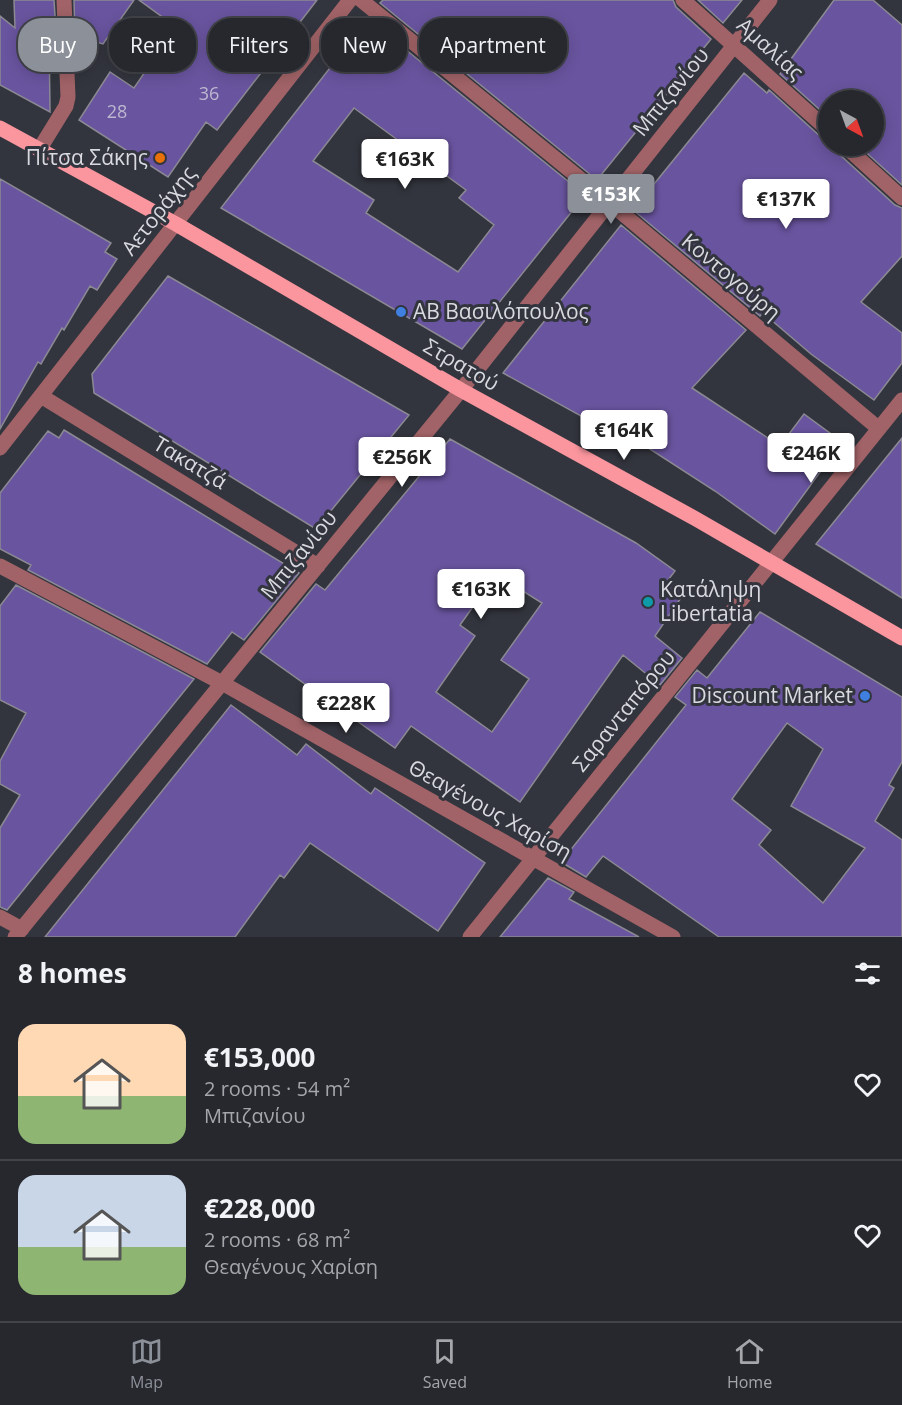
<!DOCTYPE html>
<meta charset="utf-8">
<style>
:root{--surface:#26282e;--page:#2e3036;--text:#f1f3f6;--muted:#a4a6aa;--line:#42444a;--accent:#8c9099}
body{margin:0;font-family:"Open Sans",sans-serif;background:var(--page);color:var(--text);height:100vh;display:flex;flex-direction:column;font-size:22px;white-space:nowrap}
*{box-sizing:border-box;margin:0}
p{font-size:20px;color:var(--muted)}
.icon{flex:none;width:33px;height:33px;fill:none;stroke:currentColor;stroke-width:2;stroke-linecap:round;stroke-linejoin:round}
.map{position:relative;height:937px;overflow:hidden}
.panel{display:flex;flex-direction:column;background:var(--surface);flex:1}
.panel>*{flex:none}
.top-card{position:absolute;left:18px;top:18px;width:600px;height:54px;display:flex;gap:12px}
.needle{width:39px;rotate:139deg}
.fabs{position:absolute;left:818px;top:90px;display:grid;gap:12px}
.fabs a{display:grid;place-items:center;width:66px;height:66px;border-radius:50%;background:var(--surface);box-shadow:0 3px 15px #0003,0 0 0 2px var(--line);font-size:30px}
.price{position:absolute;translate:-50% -51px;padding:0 14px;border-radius:6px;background:#fff;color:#222;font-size:20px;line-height:39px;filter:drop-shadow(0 2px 3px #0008)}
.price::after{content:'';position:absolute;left:50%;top:36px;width:18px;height:14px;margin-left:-9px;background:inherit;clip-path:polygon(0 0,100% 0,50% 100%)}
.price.current{background:var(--accent);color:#fff}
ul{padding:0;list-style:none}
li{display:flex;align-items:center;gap:18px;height:150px;padding:0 18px}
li+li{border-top:2px solid var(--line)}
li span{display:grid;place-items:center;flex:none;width:168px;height:120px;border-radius:18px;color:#555}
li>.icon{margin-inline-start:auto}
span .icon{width:72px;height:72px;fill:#fffc;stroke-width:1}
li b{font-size:26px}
h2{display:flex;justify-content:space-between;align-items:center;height:72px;padding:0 18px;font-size:26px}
.pill{padding:0 21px;border-radius:24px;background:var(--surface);box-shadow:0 3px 15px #0003,0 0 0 2px var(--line);font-size:21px;line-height:54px}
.pill.current{background:var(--accent);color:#fff}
.tabs{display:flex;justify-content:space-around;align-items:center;height:84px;border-top:2px solid var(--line);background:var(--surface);font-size:16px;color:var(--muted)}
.tabs a{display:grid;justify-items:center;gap:3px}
.tabs .current{color:var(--accent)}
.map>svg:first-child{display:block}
.building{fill:#69549f;stroke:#8b8993;stroke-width:1.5;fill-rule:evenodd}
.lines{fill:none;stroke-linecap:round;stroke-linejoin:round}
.minor{stroke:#a16367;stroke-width:15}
.major{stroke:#fb969e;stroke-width:15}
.food-dot{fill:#e8710a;stroke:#33353e;stroke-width:2}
.shop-dot{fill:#3f7fe0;stroke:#33353e;stroke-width:2}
.culture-dot{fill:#0f9aa8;stroke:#33353e;stroke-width:2}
.labels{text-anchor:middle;stroke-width:6;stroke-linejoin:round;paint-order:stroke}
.number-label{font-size:18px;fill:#bdb8d0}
.street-label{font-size:21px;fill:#d9dae0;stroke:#33353e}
.poi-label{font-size:21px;fill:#d9dae0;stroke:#33353e;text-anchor:end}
</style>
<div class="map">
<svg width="902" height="937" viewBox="0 0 902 937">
<rect width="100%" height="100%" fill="#33353e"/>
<path class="building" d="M14,0h40l2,31 -7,-2 1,83 -50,-27v-69l15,12z
M74,0h60l-31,44 -28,-8z
M139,0h178l-100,130 -11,-8 -38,55 -89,-57 31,-48 24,16 42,-61z
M383,0h290l3,7 35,32 -114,141 -217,-177z
M698,0h44l-19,23z
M834,0h39l29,25v160l-43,-39h14v-46h-45v17l-48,-43z
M368,19l217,176 -123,154 -241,-141zM354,108l112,82 -7,8 35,27 -36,47 -92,-59 8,-13 -61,-39z
M744,73l23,20 2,-3 52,47 7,3v6h7l3,7 57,52 7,3v48l-41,46 41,31v30l-28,37 -63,-46 -48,-41 -3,3 -127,-106z
M0,179l111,64 -6,9 12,7 -20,31 -7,-4 -26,44 -2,-2 -21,36 -3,-2 -38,67z
M621,225l125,105 -54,58 88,58 24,-32 38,28 -67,92 -60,-43 -82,-53 -3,5 -127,-70z
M168,276l241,139 -93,114 -222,-136 -2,-19z
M64,430l235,143 -55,67 -12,-8 -25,32 -179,-94 3,-5 -31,-16v-56l48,-62 11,7z
M902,438v160l-86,-54z
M450,439l186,104 39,28 -7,9 17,12 -30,44 27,22 -22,27 -37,-30 -103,147 -109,-76 -16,22 -135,-96 56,-68 9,6zM496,574l46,29 -41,57 28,19 -37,53 -56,-40 39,-56 -15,-11z
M16,585l178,94 -187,231 -7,-3v-79l20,-33 -20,-11v-23l26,-48 -26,-13v-94z
M760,612l142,85v65l-13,23 5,3 -19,33 27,19v97h-183l-116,-81 -17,21 -25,-15 125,-157 -11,-8 22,-27 10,8zM787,723l36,26 -32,57 74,42 -42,55 -64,-58 12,-15 -39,-31z
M231,705l66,50 9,-11 65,50 4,-6 110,75 -47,68 -128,-88 -26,35 -4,-3 -45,62h-190z
M548,878l26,14 -5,7 70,38h-139z"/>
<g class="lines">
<path class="minor" d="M361,0l249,203 268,225
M683,0l145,130
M845,146l57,52
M39,150l27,-44 2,-9 -4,-97
M41,396l277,170
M0,448l350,-448
M0,566l222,117 451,254
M0,917l22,12
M15,937l446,-547 309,-390
M470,937l432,-537"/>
<path class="major" d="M0,128l176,96 285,166 235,129 206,119"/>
</g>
<circle class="food-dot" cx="160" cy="158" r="6"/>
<g class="shop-dot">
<circle cx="401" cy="312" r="6"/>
<circle cx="865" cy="696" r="6"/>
</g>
<circle class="culture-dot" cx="648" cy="602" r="6"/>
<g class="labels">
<g class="number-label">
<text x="209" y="100">36</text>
<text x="117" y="118">28</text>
</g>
<g class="street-label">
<text transform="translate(770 49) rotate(42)" y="7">Αμαλίας</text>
<text transform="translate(671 92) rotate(-51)" y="7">Μπιζανίου</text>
<text transform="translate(159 211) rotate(-52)" y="7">Αετοράχης</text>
<text transform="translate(731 277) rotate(40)" y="7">Κοντογούρη</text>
<text transform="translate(461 365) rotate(30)" y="7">Στρατού</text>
<text transform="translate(190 463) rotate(31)" y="7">Τακατζά</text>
<text transform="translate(299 555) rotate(-51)" y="7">Μπιζανίου</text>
<text transform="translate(624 711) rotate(-51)" y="7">Σαρανταπόρου</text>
<text transform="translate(490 810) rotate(29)" y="7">Θεαγένους Χαρίση</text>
</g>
<g class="poi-label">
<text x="148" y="165">Πίτσα Σάκης</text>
<text x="413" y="319" text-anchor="start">ΑΒ Βασιλόπουλος</text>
<text x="660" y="597" text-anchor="start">Κατάληψη<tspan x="660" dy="24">Libertatia</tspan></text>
<text x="853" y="703">Discount Market</text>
</g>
</g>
</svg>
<div class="fabs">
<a><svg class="needle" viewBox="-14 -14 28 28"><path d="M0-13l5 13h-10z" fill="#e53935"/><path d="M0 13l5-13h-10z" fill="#a4a6aa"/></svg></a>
</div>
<b class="price" style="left:405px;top:190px">€163K</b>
<b class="price current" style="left:611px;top:225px">€153K</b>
<b class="price" style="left:786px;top:230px">€137K</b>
<b class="price" style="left:624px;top:461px">€164K</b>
<b class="price" style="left:811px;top:484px">€246K</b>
<b class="price" style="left:402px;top:488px">€256K</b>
<b class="price" style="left:481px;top:620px">€163K</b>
<b class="price" style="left:346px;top:734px">€228K</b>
<div class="top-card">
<a class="pill current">Buy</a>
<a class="pill">Rent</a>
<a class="pill">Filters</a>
<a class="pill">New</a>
<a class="pill">Apartment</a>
</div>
</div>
<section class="panel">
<h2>8 homes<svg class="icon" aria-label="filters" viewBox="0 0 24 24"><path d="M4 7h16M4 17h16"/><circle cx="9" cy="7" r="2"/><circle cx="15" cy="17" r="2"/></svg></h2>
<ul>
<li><span style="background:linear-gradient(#ffd9b3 60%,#8fb573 0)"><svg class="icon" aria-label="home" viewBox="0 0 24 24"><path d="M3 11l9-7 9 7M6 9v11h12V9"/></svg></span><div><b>€153,000</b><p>2 rooms · 54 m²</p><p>Μπιζανίου</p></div><svg class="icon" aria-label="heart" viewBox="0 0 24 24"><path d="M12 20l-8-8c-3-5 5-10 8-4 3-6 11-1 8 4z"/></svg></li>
<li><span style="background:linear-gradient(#c9d6e8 60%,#8fb573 0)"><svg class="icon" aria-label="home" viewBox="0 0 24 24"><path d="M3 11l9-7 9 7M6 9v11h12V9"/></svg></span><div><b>€228,000</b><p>2 rooms · 68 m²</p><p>Θεαγένους Χαρίση</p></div><svg class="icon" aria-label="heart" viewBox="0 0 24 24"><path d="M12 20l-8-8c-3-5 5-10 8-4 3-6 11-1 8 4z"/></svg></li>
</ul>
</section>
<nav class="tabs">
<a class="current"><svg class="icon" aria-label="map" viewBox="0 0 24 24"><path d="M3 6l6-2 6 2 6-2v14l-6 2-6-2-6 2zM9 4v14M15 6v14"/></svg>Map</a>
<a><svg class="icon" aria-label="saved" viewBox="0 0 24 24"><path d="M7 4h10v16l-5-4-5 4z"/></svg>Saved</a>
<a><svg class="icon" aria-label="home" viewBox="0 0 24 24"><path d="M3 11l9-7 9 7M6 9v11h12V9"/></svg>Home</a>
</nav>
